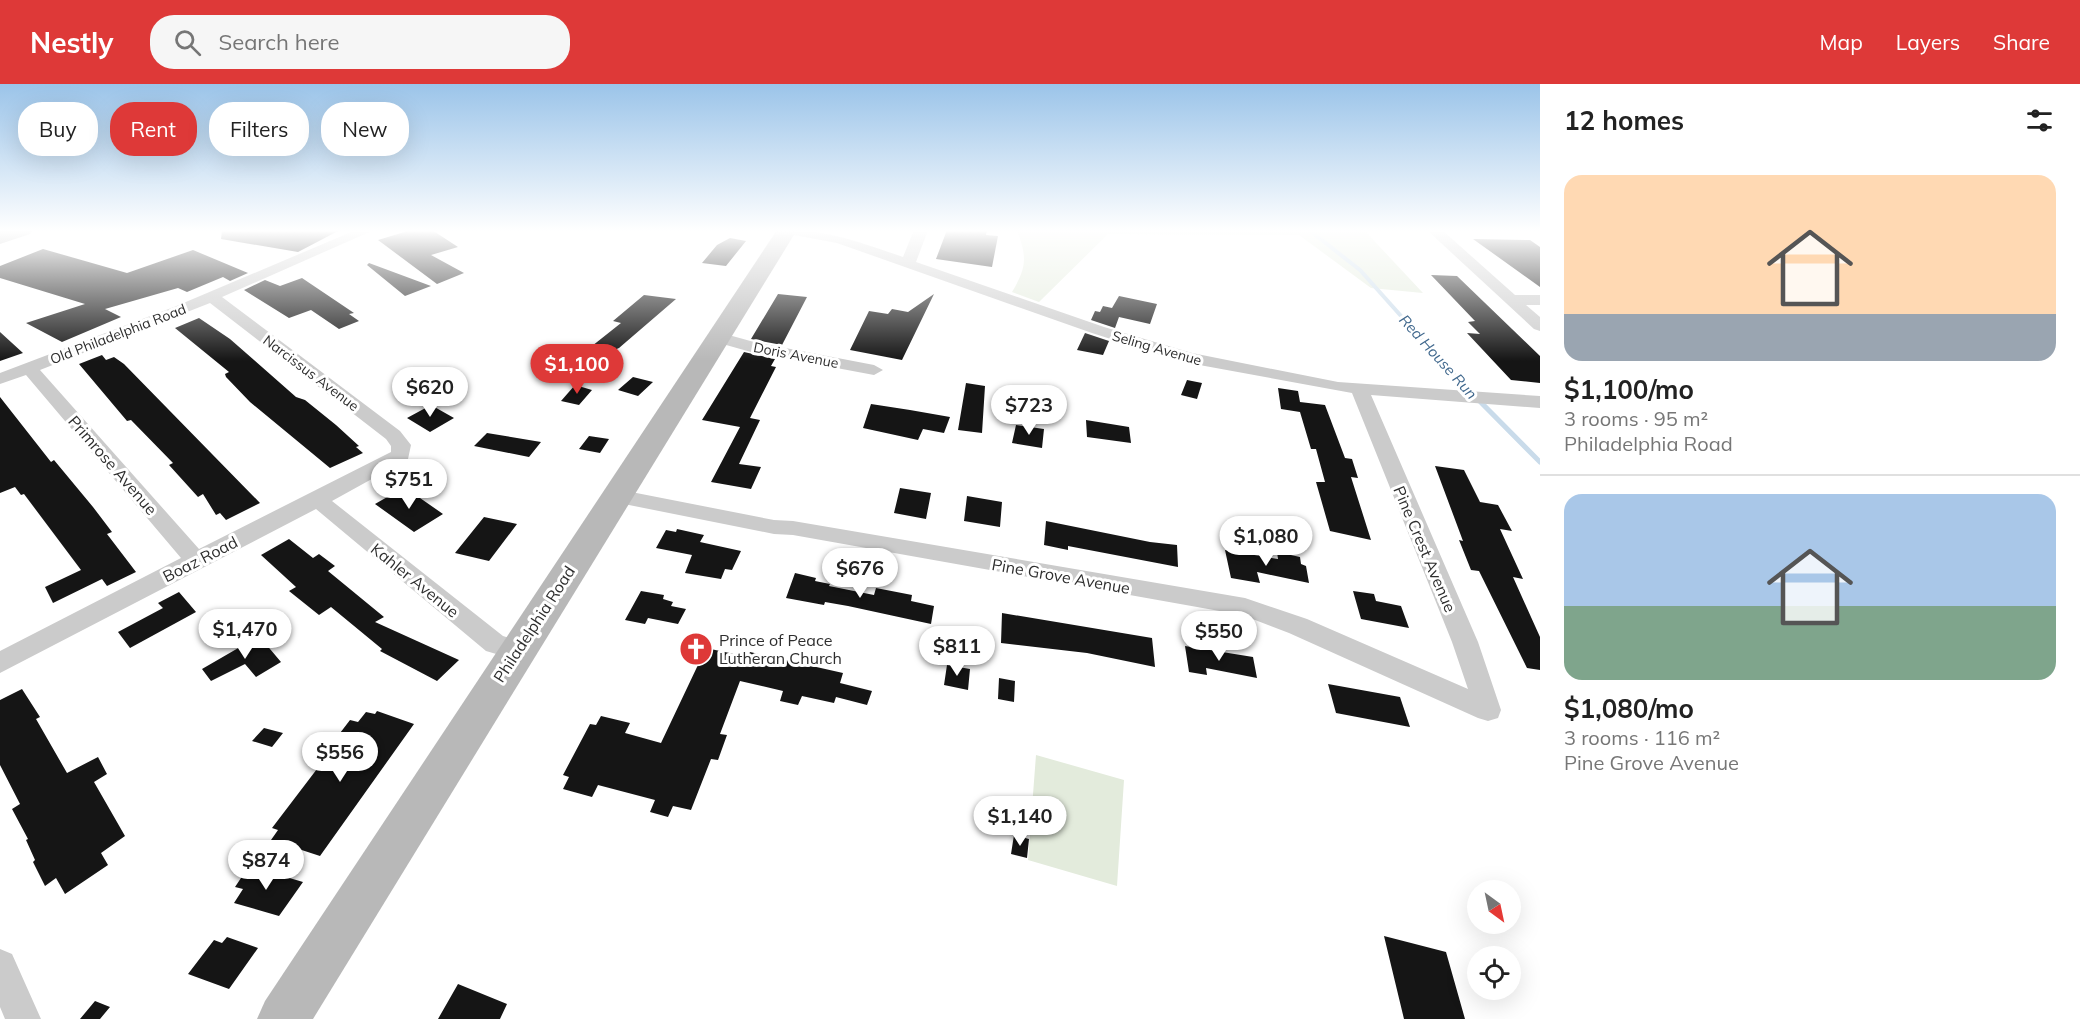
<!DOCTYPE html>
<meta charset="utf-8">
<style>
:root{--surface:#fff;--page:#f6f6f6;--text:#222;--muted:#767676;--line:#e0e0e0;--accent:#de3938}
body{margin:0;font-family:Mulish,sans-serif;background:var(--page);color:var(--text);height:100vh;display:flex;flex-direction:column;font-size:22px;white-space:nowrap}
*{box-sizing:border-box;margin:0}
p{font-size:20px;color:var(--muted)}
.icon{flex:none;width:33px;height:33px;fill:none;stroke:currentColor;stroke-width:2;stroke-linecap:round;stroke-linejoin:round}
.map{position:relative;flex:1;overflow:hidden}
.details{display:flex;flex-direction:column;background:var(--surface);width:540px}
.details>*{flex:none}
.guide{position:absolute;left:18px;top:18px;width:570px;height:54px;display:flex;gap:12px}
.needle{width:39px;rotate:147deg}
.controls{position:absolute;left:1467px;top:796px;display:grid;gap:12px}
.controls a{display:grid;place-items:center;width:54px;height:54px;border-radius:50%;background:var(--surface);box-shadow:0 6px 24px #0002;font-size:30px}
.price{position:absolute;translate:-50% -51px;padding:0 14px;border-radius:21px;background:#fff;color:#222;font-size:20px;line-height:39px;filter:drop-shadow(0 2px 3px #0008)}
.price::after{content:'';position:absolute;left:50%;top:36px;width:18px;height:14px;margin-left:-9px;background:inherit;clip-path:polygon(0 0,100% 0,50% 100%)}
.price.selected{background:var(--accent);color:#fff}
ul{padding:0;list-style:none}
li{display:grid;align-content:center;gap:12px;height:318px;padding:0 24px}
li+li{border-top:2px solid var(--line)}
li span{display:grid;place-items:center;height:186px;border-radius:18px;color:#555}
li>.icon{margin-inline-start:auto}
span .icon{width:108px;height:108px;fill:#fffc;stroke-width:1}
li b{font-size:26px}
h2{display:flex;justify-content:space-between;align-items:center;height:72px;padding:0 24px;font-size:26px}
.tag{padding:0 21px;border-radius:24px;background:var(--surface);box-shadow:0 6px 24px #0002;font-size:21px;line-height:54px}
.tag.selected{background:var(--accent);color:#fff}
header{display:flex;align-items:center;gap:36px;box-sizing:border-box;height:84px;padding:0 30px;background:var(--accent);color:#fff}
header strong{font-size:28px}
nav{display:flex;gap:33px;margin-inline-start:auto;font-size:21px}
.search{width:420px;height:54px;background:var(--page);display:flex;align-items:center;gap:15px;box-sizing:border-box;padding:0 21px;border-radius:24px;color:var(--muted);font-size:22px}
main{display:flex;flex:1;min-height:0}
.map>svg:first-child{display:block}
.green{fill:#e3ebdc}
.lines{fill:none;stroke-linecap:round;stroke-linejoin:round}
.stream-far1{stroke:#c9dbea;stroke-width:4}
.stream{stroke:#c9dbea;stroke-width:5}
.building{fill:#151515}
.minor{fill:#cbcbcb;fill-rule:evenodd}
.secondary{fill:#b8b8b8;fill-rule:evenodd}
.trunk{fill:#9e9e9e;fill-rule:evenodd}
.labels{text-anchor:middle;stroke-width:6;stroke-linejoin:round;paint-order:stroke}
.far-street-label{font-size:14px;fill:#2e2e2e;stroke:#fff}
.far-water-label{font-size:15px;font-style:italic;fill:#40688d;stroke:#fff}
.street-label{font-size:16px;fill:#2e2e2e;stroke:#fff}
.poi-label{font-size:16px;fill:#2e2e2e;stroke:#fff;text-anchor:start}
</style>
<header>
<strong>Nestly</strong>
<div class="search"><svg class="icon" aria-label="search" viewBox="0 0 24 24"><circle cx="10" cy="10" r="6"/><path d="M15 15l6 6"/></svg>Search here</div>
<nav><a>Map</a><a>Layers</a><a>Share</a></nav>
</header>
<main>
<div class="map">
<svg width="1540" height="935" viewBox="0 0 1540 935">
<rect width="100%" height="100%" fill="#fff"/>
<path class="green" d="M1017,146h347l59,63 -52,-5 -72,-53 -191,-1 -69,68 -27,-10c15,-25 15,-35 5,-62z
M1036,671l88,25 -7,106 -89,-26z"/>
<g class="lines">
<path class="stream-far1" d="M1309,146l51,40 83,93"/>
<path class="stream" d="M1441,278l99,100"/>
</g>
<path class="building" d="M222,146h118l-42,22 -77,-13z
M411,146h21l26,17 -27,8 33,18 -27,11 -59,-44z
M947,146h40l-1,5 12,1 -6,31 -56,-8z
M730,154l16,3 -20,25 -24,-3 15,-18z
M1473,155l57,1 10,7v40z
M43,165l84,24 66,-23 55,23 -18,8 -7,-4 -36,15 -9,-4 -73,21 16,8 -59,25 -36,-19 59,-19 -85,-26v-12z
M369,179l62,23 -26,10 -38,-31z
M1431,191l26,1 83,80v27l-29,-3 -44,-47 13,1 -12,-12 7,-1z
M302,194l52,35 -5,1 10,7 -20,8 -28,-19 -22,8 -45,-28 21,-10 15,6z
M778,210l29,3 -25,48 -31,-6z
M934,210l-32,66 -52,-10 19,-39 19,3 4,-5 16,3z
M644,211l32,4 -57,49 -7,3 -20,-5 29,-23 -8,-2z
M1119,212l38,8 -7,20 -31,-7 -4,11 -24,-8 4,-9 5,1 3,-6 9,2z
M199,234l31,21 66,58 9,3 31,25 23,21 -3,1 7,6 -33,15 -80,-66 -24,-25 -1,-3 4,-2 -54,-44z
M0,248l23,21 -23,8z
M1085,249l24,8 -6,14 -26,-5z
M744,268l31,7 -4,7 5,1 -26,51 10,2 -21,44 22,3 -10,22 -40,-7 29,-55 -38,-7z
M102,271l4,5 8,-3 10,7 136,139 -34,17 -6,-7 -4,2 -13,-21 -5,3 -29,-32 4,-2 -42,-43 -4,1 -48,-57z
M633,293l20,5 -15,14 -20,-6z
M1187,296l15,3 -5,16 -16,-4z
M966,299l19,3 -3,47 -24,-3z
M575,301l17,5 -13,15 -18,-4z
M1278,304l20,3 2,11 25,3 20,53 7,1 6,19 -7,-1 20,63 -41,-9 -14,-49h9l-9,-33h-5l-11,-37 -19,-3z
M0,313l51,65 3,-2 39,47 19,25 -5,2 29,38 -29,14 -5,-7 -49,24 -8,-16 36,-17 -57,-76 -3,1 -6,-8 -15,6z
M871,320l39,6 40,7 -6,16 -21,-4 -5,11 -55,-12z
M431,321l23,13 -24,14 -23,-14z
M1086,336l43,7 2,16 -44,-6z
M1016,341l28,4 -2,19 -30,-5z
M487,349l54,9 -12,15 -55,-11z
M589,352l20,3 -9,14 -21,-4z
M1435,382l29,4 16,32 18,3 14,26 -12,-2 23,50 -10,-2 27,60v33l-13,-2 -48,-97 -8,-1 -12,-30 4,1z
M403,404l17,10 23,16 -29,18 -39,-28z
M900,404l31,5 -5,26 -32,-6z
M967,412l35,6 -2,25 -36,-6z
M484,433l33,7 -28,37 -34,-8z
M1046,437l104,21 27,3 1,22 -110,-21v4l-24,-5z
M677,445l27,6 -4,7 41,9 -9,19 -7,-1 -4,10 -36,-6 7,-18 -36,-7 10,-18 10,2z
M289,455l24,19 6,-4 16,12 -7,5 56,46 -9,5 84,38 -22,21 -57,-30 2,-2 -51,-42 -12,8 -30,-24 7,-4 -35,-32z
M1225,466l53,9 -1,-7 23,5 1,7 5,2 3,17 -52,-11 3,11 -29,-5z
M795,489l21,5 -1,3 15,3 -1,2 45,9 2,-7 36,7 -1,6 23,5 -3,18 -83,-18 -23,-4 -1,3 -38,-7z
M641,507l23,4 -1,4 10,3 -2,4 15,3 -8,15 -30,-6 -3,6 -20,-4z
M1353,507l21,3 2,7 25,5 8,22 -48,-9z
M179,508l17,20 -66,36 -12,-16 45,-24 -5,-5z
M1002,529l150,25 3,29 -68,-14 -86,-10z
M259,552l22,26 -25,15 -11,-13 -34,17 -9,-12z
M1185,562l68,11 4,21 -51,-10 1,7 -18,-3z
M706,564l42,9 2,-5 93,21 -3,10 32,8 -5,14 -31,-8 -2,6 -32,-7 -4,9 -18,-4 3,-10 -43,-10 -20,53 7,1 -9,25 -7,-1 -20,51 -18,-4 -5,11 -18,-5 5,-12 -57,-15 -6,12 -29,-8 6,-12 -6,-2 27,-51 6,1 5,-9 29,7 -5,10 36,10z
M947,581l23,4 -2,21 -24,-5z
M999,594l16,3 -1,21 -16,-3z
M1328,600l72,13 10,30 -74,-14z
M22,605l18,28 -4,2 31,54 31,-16 9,17 -13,8 31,54 -24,17 7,12 -43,29 -9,-16 -11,8 -12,-24 2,-2 -9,-20 2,-1 -16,-30 8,-5 -20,-39v-65z
M377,627l37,13 -94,132 -49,-16 7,-10 -6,-2 48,-63 5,1 20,-27 -8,-2 13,-17 8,2 8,-10 9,2z
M264,644l19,5 -11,14 -20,-6z
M1014,751l15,4 -2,19 -16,-4z
M249,782l54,16 -24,34 -45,-13 9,-14 -8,-2z
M1384,852l62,16 19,67h-61z
M227,853l31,11 -29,41 -41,-15 26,-34 8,3z
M458,900l49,20 -7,15h-62z
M95,917l15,6 -10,12h-20z"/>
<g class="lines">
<path class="minor" d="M356,146h18l-152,67 178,134 11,14 -3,14 -76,42 171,135 23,7 4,7 -4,7 -9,3 -31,-9 -170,-142 -316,164v-22l181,-93 -155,-183 -26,9v-11l174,-66zM210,219l176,136 5,7v6l-192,97 -159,-179z
M782,146c43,-1 81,13 121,27l11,-27h14l-12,32 188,65 88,26 146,29 202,14v12l-169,-13 107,247 23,68 -3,8 -10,3 -10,-3 -189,-85 -47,-18 -449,-80 -19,-1 -165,-33 -3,-5 3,-5 7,-2 158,31 19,1 452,77 62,21 161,70 -16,-47 -100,-249 -169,-31 -91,-29 -255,-90 -48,-9z
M1427,146h15l73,65h25v10h-14l14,12v14l-6,-2z
M718,248l36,10 120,23 9,5 -9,5 -123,-23 -39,-11 -2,-4z
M0,865l12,5 29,65h-36l-5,-12z"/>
<path class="secondary" d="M777,146h20l-484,789h-56l8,-18z"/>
<path class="trunk" d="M4,146h29l-3,4 -30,10v-13z"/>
</g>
<linearGradient id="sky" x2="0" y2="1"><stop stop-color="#9bc4e9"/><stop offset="0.53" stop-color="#fff"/><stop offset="1" stop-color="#fff" stop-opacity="0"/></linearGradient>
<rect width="1540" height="277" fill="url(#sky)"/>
<defs>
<symbol id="church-disc" viewBox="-11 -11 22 22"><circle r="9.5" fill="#de3938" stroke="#fff"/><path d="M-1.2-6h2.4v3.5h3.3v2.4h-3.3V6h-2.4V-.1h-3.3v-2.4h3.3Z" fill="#fff"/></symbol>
</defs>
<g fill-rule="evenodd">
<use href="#church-disc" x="677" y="546" width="38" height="38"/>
</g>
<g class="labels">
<g class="far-street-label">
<text transform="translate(118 250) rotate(-21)" y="5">Old Philadelphia Road</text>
<text transform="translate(1157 264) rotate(16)" y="5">Seling Avenue</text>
<text transform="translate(796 271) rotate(11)" y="5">Doris Avenue</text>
<text transform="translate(311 289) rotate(37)" y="5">Narcissus Avenue</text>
</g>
<g class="far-water-label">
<text transform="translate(1438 273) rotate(48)" y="5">Red House Run</text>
</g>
<g class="street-label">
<text transform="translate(113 381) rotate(49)" y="6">Primrose Avenue</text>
<text transform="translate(1425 465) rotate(67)" y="6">Pine Crest Avenue</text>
<text transform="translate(200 475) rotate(-27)" y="6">Boaz Road</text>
<text transform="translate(1061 492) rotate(10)" y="6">Pine Grove Avenue</text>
<text transform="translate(415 496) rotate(39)" y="6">Kahler Avenue</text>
<text transform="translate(534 540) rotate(-57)" y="6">Philadelphia Road</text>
</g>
<g class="poi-label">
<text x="719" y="562">Prince of Peace<tspan x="719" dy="18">Lutheran Church</tspan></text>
</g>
</g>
</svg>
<div class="controls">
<a><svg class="needle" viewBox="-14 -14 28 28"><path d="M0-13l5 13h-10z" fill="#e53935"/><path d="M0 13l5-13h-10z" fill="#767676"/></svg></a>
<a><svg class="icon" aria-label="locate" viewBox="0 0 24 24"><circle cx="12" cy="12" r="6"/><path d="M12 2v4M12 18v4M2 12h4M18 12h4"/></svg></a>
</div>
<b class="price selected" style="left:577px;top:311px">$1,100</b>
<b class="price" style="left:430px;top:334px">$620</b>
<b class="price" style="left:1029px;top:352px">$723</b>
<b class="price" style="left:409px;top:426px">$751</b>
<b class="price" style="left:1266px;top:483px">$1,080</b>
<b class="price" style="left:860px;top:515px">$676</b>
<b class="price" style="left:245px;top:576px">$1,470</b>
<b class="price" style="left:1219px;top:578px">$550</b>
<b class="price" style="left:957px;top:593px">$811</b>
<b class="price" style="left:340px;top:699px">$556</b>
<b class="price" style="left:1020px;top:763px">$1,140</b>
<b class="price" style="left:266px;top:807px">$874</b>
<div class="guide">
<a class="tag">Buy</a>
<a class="tag selected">Rent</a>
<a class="tag">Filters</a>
<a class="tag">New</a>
</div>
</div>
<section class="details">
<h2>12 homes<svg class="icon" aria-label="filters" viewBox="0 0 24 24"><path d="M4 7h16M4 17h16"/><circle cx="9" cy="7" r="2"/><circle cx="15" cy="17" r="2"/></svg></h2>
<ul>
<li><span style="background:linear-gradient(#ffd9b3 75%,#9aa5b1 0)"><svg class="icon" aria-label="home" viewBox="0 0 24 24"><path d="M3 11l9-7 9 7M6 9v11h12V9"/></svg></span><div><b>$1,100/mo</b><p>3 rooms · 95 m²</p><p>Philadelphia Road</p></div></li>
<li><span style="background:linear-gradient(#a9c7e8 60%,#7fa58c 0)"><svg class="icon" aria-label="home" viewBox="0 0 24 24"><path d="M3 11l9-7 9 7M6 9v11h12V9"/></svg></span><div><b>$1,080/mo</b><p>3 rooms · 116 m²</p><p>Pine Grove Avenue</p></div></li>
</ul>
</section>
</main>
